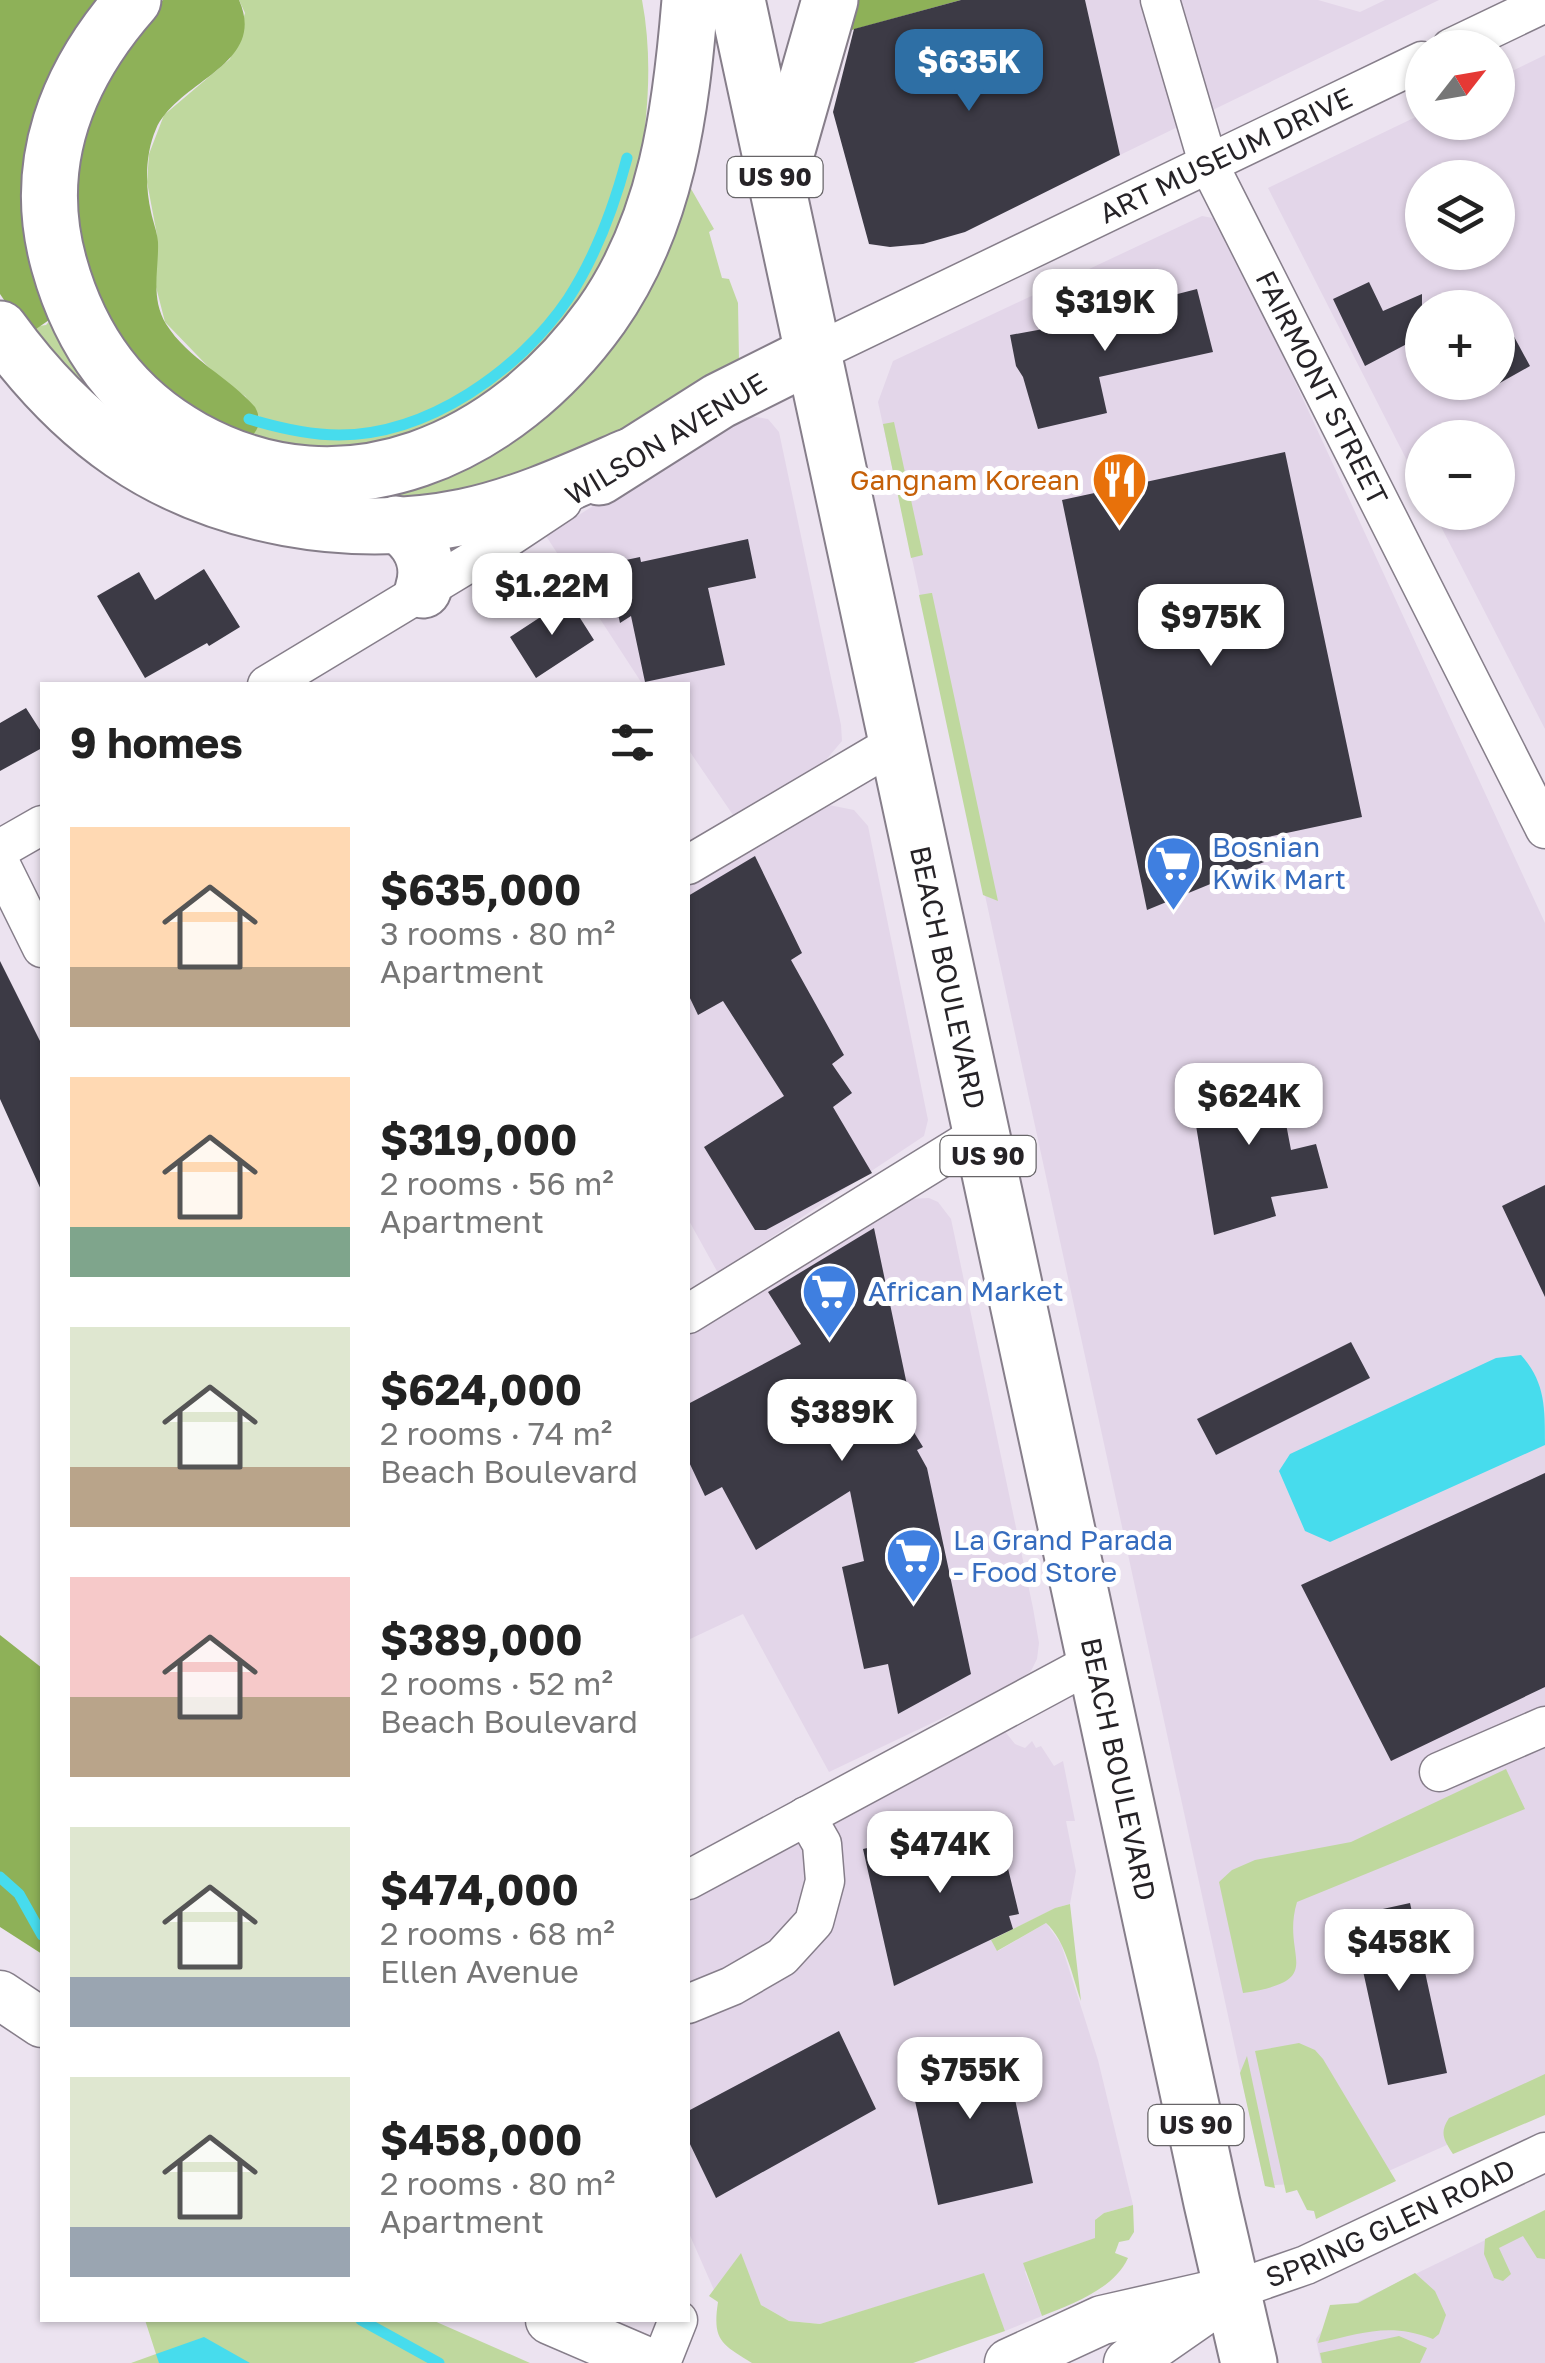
<!DOCTYPE html>
<meta charset="utf-8">
<style>
:root{--surface:#fff;--page:#f6f6f6;--text:#222;--muted:#767676;--accent:#2e6fa5}
body{margin:0;font-family:"Golos Text",sans-serif;background:var(--page);color:var(--text);height:100vh;display:flex;flex-direction:column;font-size:38px;white-space:nowrap}
*{box-sizing:border-box;margin:0}
p{font-size:32px;color:var(--muted)}
.icon{flex:none;width:55px;height:55px;fill:none;stroke:currentColor;stroke-width:2;stroke-linecap:round;stroke-linejoin:round}
.map{position:relative;flex:1;overflow:hidden}
.panel{position:absolute;left:40px;top:682px;width:650px;height:1640px;display:flex;flex-direction:column;background:var(--surface);border-radius:0px;box-shadow:0 2px 8px #0004}
.panel>*{flex:none}
.needle{width:65px;rotate:59deg}
.tools{position:absolute;left:1405px;top:30px;display:grid;gap:20px}
.tools a{display:grid;place-items:center;width:110px;height:110px;border-radius:50%;background:var(--surface);box-shadow:0 2px 8px #0004;font-size:50px}
.price{position:absolute;translate:-50% -85px;padding:0 22px;border-radius:20px;background:#fff;color:#222;font-size:32px;line-height:65px;filter:drop-shadow(0 2px 5px #0008)}
.price::after{content:'';position:absolute;left:50%;top:60px;width:30px;height:22px;margin-left:-15px;background:inherit;clip-path:polygon(0 0,100% 0,50% 100%)}
.price.on{background:var(--accent);color:#fff}
ul{padding:0;list-style:none}
li{display:flex;align-items:center;gap:30px;height:250px;padding:0 30px}
li span{display:grid;place-items:center;flex:none;width:280px;height:200px;border-radius:0px;color:#555}
li>.icon{margin-inline-start:auto}
span .icon{width:120px;height:120px;fill:#fffc;stroke-width:1}
li b{font-size:42px}
h2{display:flex;justify-content:space-between;align-items:center;height:120px;padding:0 30px;font-size:42px}
.map>svg:first-child{display:block}
.built{fill:#e3d6e9;fill-rule:evenodd}
.green{fill:#bfd89e}
.forest{fill:#8eb158}
.water{fill:#47dced}
.lines{fill:none;stroke-linecap:round;stroke-linejoin:round}
.stream{stroke:#47dced;stroke-width:11}
.building{fill:#3c3a45}
.minor-casing{stroke:#867e8a;stroke-width:41}
.major-casing{stroke:#867e8a;stroke-width:51}
.highway-casing{stroke:#867e8a;stroke-width:59}
.minor{stroke:#fff;stroke-width:38}
.major{stroke:#fff;stroke-width:48}
.highway{stroke:#fff;stroke-width:55}
.labels{text-anchor:middle;stroke-width:10;stroke-linejoin:round;paint-order:stroke}
.shield{fill:#fff;stroke:#676568;stroke-width:2.5}
.shield-label{font-size:25px;font-weight:bold;fill:#262327}
.street-label{font-size:28px;fill:#262327;stroke:#fff}
.food-label{font-size:28px;fill:#c56008;stroke:#fff;text-anchor:end}
.shop-label{font-size:28px;fill:#366cbe;stroke:#fff;text-anchor:start}
</style>
<div class="map">
<svg width="1545" height="2363" viewBox="0 0 1545 2363">
<rect width="100%" height="100%" fill="#ece3f0"/>
<path class="built" d="M1085,0h233l42,12 25,-12h54l-319,155z
M1545,55v674l-111,-216 64,-1v-74h-76v52l-154,-302 154,-74v8h76v-44zM1422,178h76v74h-76zM1422,308h76v74h-76z
M1202,216l11,2 9,12 26,50 297,643v1178l-230,103 -11,-21 -39,3 -387,-1784 15,-41z
M737,414l31,5 11,13 62,293 1,16 -17,20 -92,54 -45,-66v-64h-45l-97,-149z
M824,804l30,6 14,16 60,294 -4,16 -206,137 -30,-54v-336z
M929,1198l9,4 13,17 82,389 6,35 -2,16 -6,12 -19,14 -183,87 -86,-158 -55,26v-308l220,-133z
M1003,1729l12,15 10,4 7,-7 4,7 5,-2 13,20 9,-5 12,60h-9l10,50 -6,33 -15,4 -64,32 7,11 48,-28 15,21 37,116 35,145 -29,8 -8,6v19l-64,22 -7,12 17,44 -37,15 -21,-57 -164,50 -31,-3 -28,-16 -20,-51 -27,36 -26,-59v-330z
M1545,2211v152h-224l-5,-24 17,-25z"/>
<path class="green" d="M239,0h403c11,58 6,115 -3,172l8,3 -65,134 -97,96 -117,50 -134,-15 26,-23 -15,-21 -23,-15 -57,-59 -10,-39 2,-48 -10,-53 2,-28 15,-39 66,-56 15,-46z
M686,180l28,49 -5,3 13,46 7,1 9,24 1,58 -141,86 -179,62 -281,-66 -112,-115 20,-3 6,-7 74,97 308,58z
M894,422l29,133 -12,3 -28,-134z
M931,593h1l66,308 -15,-6 -64,-300z
M1506,1769l19,40 -228,93c-17,56 33,78 -54,91l-24,-111 13,-12 23,-10 96,-18z
M1070,1904l11,97c-9,-25 -15,-60 -35,-78l-49,28 -6,-11 64,-32z
M1299,2043l16,7 8,9 73,122 -80,38 -2,-8 -7,-1 -10,-20 -11,3 -31,-142z
M1247,2056l28,132 -10,-2 -25,-113z
M1545,2074v41l-92,39c-9,-14 -14,-21 -4,-36z
M1133,2205l1,27 -5,8 -10,2 -4,11 13,5c-14,31 -56,46 -86,58l-19,-53 72,-25v-18l9,-7z
M1545,2210v49l-8,-1 -14,-22 -24,12 12,26 -8,7 -9,-3 -10,-24 1,-15z
M741,2253l20,52 28,16 31,3 164,-51 21,58 -92,32h-161c-30,-19 -40,-22 -34,-61l-9,-6z
M1415,2273l20,18 11,24 -7,19 -6,5c-44,-17 -70,-6 -115,4l12,-38 28,-2z
M145,2320h287l98,43h-399l25,-9z
M1399,2336l28,12 -7,15h-98l-2,-10z"/>
<path class="forest" d="M0,0h107l-55,318 -16,11 -17,-7 -19,-28z
M163,0h76c29,65 -61,80 -83,129 -11,25 -11,57 -5,83 2,10 6,19 7,30 1,28 -8,55 8,82 22,35 63,53 89,83 7,13 5,21 -5,31l-100,-52 -70,-108 -6,-144 65,-109z
M853,0h108l-113,31z
M0,1635l42,33v286l-42,-27z"/>
<path class="water" d="M1521,1355c24,27 24,51 24,90l-215,97 -25,-11 -26,-60 11,-17 206,-96z
M204,2337l46,26h-91l-3,-9z"/>
<g class="lines">
<path class="stream" d="M249,419c30,9 59,16 90,16 89,0 181,-65 229,-136 28,-43 46,-92 59,-141
M0,1877l19,17 23,41
M361,2320l78,43"/>
</g>
<path class="building" d="M961,0h124l35,155 -155,77 -42,12 -33,3 -21,-3 -36,-132 21,-83z
M1369,282l14,29 39,-17v42l-57,30 -32,-67z
M1197,289l16,63 -114,25 8,36 -69,16 -15,-52 -7,-11 -6,-31 110,-20 -1,-6z
M1498,307l32,59 -32,18z
M1285,452l77,365 -94,20 1,23 -122,50 -85,-410z
M748,539l8,39 -48,10 17,77 -80,17 -14,-66 -11,7 -13,-59 33,-7 1,5z
M204,569l36,58 -31,19 -2,-3 -62,35 -48,-82 42,-24 16,28z
M568,599l26,41 -58,38 -26,-41z
M26,708l16,25v15l-42,23v-48z
M755,856l47,97 -11,7 53,95 -12,9 20,29 -19,14 39,66 -106,57h-11l-51,-83 80,-51 -61,-95 -25,14 -10,-21v-98z
M0,961l42,84v147l-42,-93z
M1275,1066l16,84 25,-6 12,44 -57,9 5,19 -62,19 -25,-152z
M1545,1185v112l-43,-91z
M874,1228l41,195 -5,3 13,21 -6,3 10,18 44,206 -73,40 -10,-50 -24,5 -22,-102 22,-6 -14,-70 -94,59 -34,-63 -17,9 -17,-36v-56l113,-60 -33,-52z
M1351,1342l19,36 -154,77 -19,-36z
M1545,1473v214l-154,74 -90,-176z
M996,1819l23,95 -10,2 4,13 -119,57 -31,-137z
M1410,1903l37,170 -59,12 -37,-169z
M839,2031l37,78 -160,89 -28,-58v-29z
M1002,2039l31,144 -95,22 -32,-145z"/>
<g class="lines">
<defs>
<g id="minor">
<path id="s1" d="M1160,0l48,163 337,666"/>
<path d="M1451,48l94,-45"/>
<path id="s2" d="M813,354l609,-293"/>
<path d="M267,685l212,-128 83,-55"/>
<path d="M0,849l42,-24"/>
<path d="M0,863l42,85"/>
<path d="M688,865l209,-123"/>
<path d="M688,1314l295,-182"/>
<path d="M1439,1772l106,-46"/>
<path d="M688,1880l409,-220"/>
<path d="M688,2004l44,-18 50,-29 32,-35 11,-41 -3,-37 -16,-28"/>
<path id="s3" d="M1234,2290l72,-25 239,-113"/>
<path d="M661,2363l17,-43"/>
</g>
<path id="major" d="M0,1995l42,28
M550,2320l100,43
M1009,2363l93,-43 132,-30
M1128,2363l82,-57"/>
<g id="highway">
<path d="M133,0c-66,75 -102,164 -74,264 21,76 63,136 134,175 152,84 313,10 408,-123 66,-93 80,-205 89,-316"/>
<path id="s4" d="M737,0l475,2203 37,160"/>
<path d="M779,178l51,-178"/>
<path d="M0,329c34,47 74,90 122,123 96,66 230,88 342,65 57,-12 111,-37 164,-60"/>
<path d="M599,477l120,-76 94,-47"/>
<path d="M396,524c24,15 36,38 27,66"/>
</g>
</defs>
<use href="#minor" class="minor-casing"/>
<use href="#major" class="major-casing"/>
<use href="#highway" class="highway-casing"/>
<use href="#minor" class="minor"/>
<use href="#major" class="major"/>
<use href="#highway" class="highway"/>
</g>
<defs>
<symbol id="restaurant-pin" viewBox="-11 -11 22 30"><path d="M0 17L-7.5 6A9.5 9.5 0 1 1 7.5 6Z" fill="#e8710a" stroke="#fff"/><path d="M-5-6h1v4h1v-4h1v4h1v-4h1v5L-1.5 .5V6h-2V.5L-5-1ZM5-6V6H3V1.5H1.5Q1.5-4 5-6Z" fill="#fff"/></symbol>
<symbol id="supermarket-pin" viewBox="-11 -11 22 30"><path d="M0 17L-7.5 6A9.5 9.5 0 1 1 7.5 6Z" fill="#3f7fe0" stroke="#fff"/><path d="M-6-5.5h2.5l.6 2H6L4.5 2H-2.5L-4.4-4H-6ZM-1.5 3.2a1.3 1.3 0 1 0 .1 0ZM3 3.2a1.3 1.3 0 1 0 .1 0Z" fill="#fff"/></symbol>
</defs>
<g fill-rule="evenodd">
<use href="#restaurant-pin" x="1088" y="448" width="63" height="86"/>
<use href="#supermarket-pin" x="1142" y="832" width="63" height="86"/>
<use href="#supermarket-pin" x="798" y="1260" width="63" height="86"/>
<use href="#supermarket-pin" x="882" y="1524" width="63" height="86"/>
</g>
<g class="labels">
<g class="shield">
<rect x="727.5" y="157" width="95" height="40" rx="8"/>
<rect x="940.5" y="1136" width="95" height="40" rx="8"/>
<rect x="1148.5" y="2105" width="95" height="40" rx="8"/>
</g>
<g class="shield-label">
<text x="775" y="186">US 90</text>
<text x="988" y="1165">US 90</text>
<text x="1196" y="2134">US 90</text>
</g>
<g class="street-label">
<text dy="10" stroke="none"><textPath href="#s2" startOffset="458">ART MUSEUM DRIVE</textPath></text>
<text dy="10" stroke="none"><textPath href="#s1" startOffset="422">FAIRMONT STREET</textPath></text>
<text transform="translate(666 439) rotate(-31)" y="10">WILSON AVENUE</text>
<text dy="10" stroke="none"><textPath href="#s4" startOffset="1000">BEACH BOULEVARD</textPath></text>
<text dy="10" stroke="none"><textPath href="#s4" startOffset="1810">BEACH BOULEVARD</textPath></text>
<text dy="10" stroke="none"><textPath href="#s3" startOffset="170">SPRING GLEN ROAD</textPath></text>
</g>
<g class="food-label">
<text x="1080" y="490">Gangnam Korean</text>
</g>
<g class="shop-label">
<text x="1212" y="857">Bosnian<tspan x="1212" dy="32">Kwik Mart</tspan></text>
<text x="868" y="1301">African Market</text>
<text x="953" y="1550">La Grand Parada<tspan x="953" dy="32">- Food Store</tspan></text>
</g>
</g>
</svg>
<div class="tools">
<a><svg class="needle" viewBox="-14 -14 28 28"><path d="M0-13l5 13h-10z" fill="#e53935"/><path d="M0 13l5-13h-10z" fill="#767676"/></svg></a>
<a><svg class="icon" aria-label="layers" viewBox="0 0 24 24"><path d="M12 4l9 5-9 5-9-5zM3 14l9 5 9-5"/></svg></a>
<a>+</a>
<a>−</a>
</div>
<b class="price on" style="left:969px;top:114px">$635K</b>
<b class="price" style="left:1105px;top:354px">$319K</b>
<b class="price" style="left:552px;top:638px">$1.22M</b>
<b class="price" style="left:1211px;top:669px">$975K</b>
<b class="price" style="left:1249px;top:1148px">$624K</b>
<b class="price" style="left:842px;top:1464px">$389K</b>
<b class="price" style="left:940px;top:1896px">$474K</b>
<b class="price" style="left:1399px;top:1994px">$458K</b>
<b class="price" style="left:970px;top:2122px">$755K</b>
<section class="panel">
<h2>9 homes<svg class="icon" aria-label="filters" viewBox="0 0 24 24"><path d="M4 7h16M4 17h16"/><circle cx="9" cy="7" r="2"/><circle cx="15" cy="17" r="2"/></svg></h2>
<ul>
<li><span style="background:linear-gradient(#ffd9b3 70%,#b9a48a 0)"><svg class="icon" aria-label="home" viewBox="0 0 24 24"><path d="M3 11l9-7 9 7M6 9v11h12V9"/></svg></span><div><b>$635,000</b><p>3 rooms · 80 m²</p><p>Apartment</p></div></li>
<li><span style="background:linear-gradient(#ffd9b3 75%,#7fa58c 0)"><svg class="icon" aria-label="home" viewBox="0 0 24 24"><path d="M3 11l9-7 9 7M6 9v11h12V9"/></svg></span><div><b>$319,000</b><p>2 rooms · 56 m²</p><p>Apartment</p></div></li>
<li><span style="background:linear-gradient(#dfe7d0 70%,#b9a48a 0)"><svg class="icon" aria-label="home" viewBox="0 0 24 24"><path d="M3 11l9-7 9 7M6 9v11h12V9"/></svg></span><div><b>$624,000</b><p>2 rooms · 74 m²</p><p>Beach Boulevard</p></div></li>
<li><span style="background:linear-gradient(#f6c9c9 60%,#b9a48a 0)"><svg class="icon" aria-label="home" viewBox="0 0 24 24"><path d="M3 11l9-7 9 7M6 9v11h12V9"/></svg></span><div><b>$389,000</b><p>2 rooms · 52 m²</p><p>Beach Boulevard</p></div></li>
<li><span style="background:linear-gradient(#dfe7d0 75%,#9aa5b1 0)"><svg class="icon" aria-label="home" viewBox="0 0 24 24"><path d="M3 11l9-7 9 7M6 9v11h12V9"/></svg></span><div><b>$474,000</b><p>2 rooms · 68 m²</p><p>Ellen Avenue</p></div></li>
<li><span style="background:linear-gradient(#dfe7d0 75%,#9aa5b1 0)"><svg class="icon" aria-label="home" viewBox="0 0 24 24"><path d="M3 11l9-7 9 7M6 9v11h12V9"/></svg></span><div><b>$458,000</b><p>2 rooms · 80 m²</p><p>Apartment</p></div></li>
</ul>
</section>
</div>
